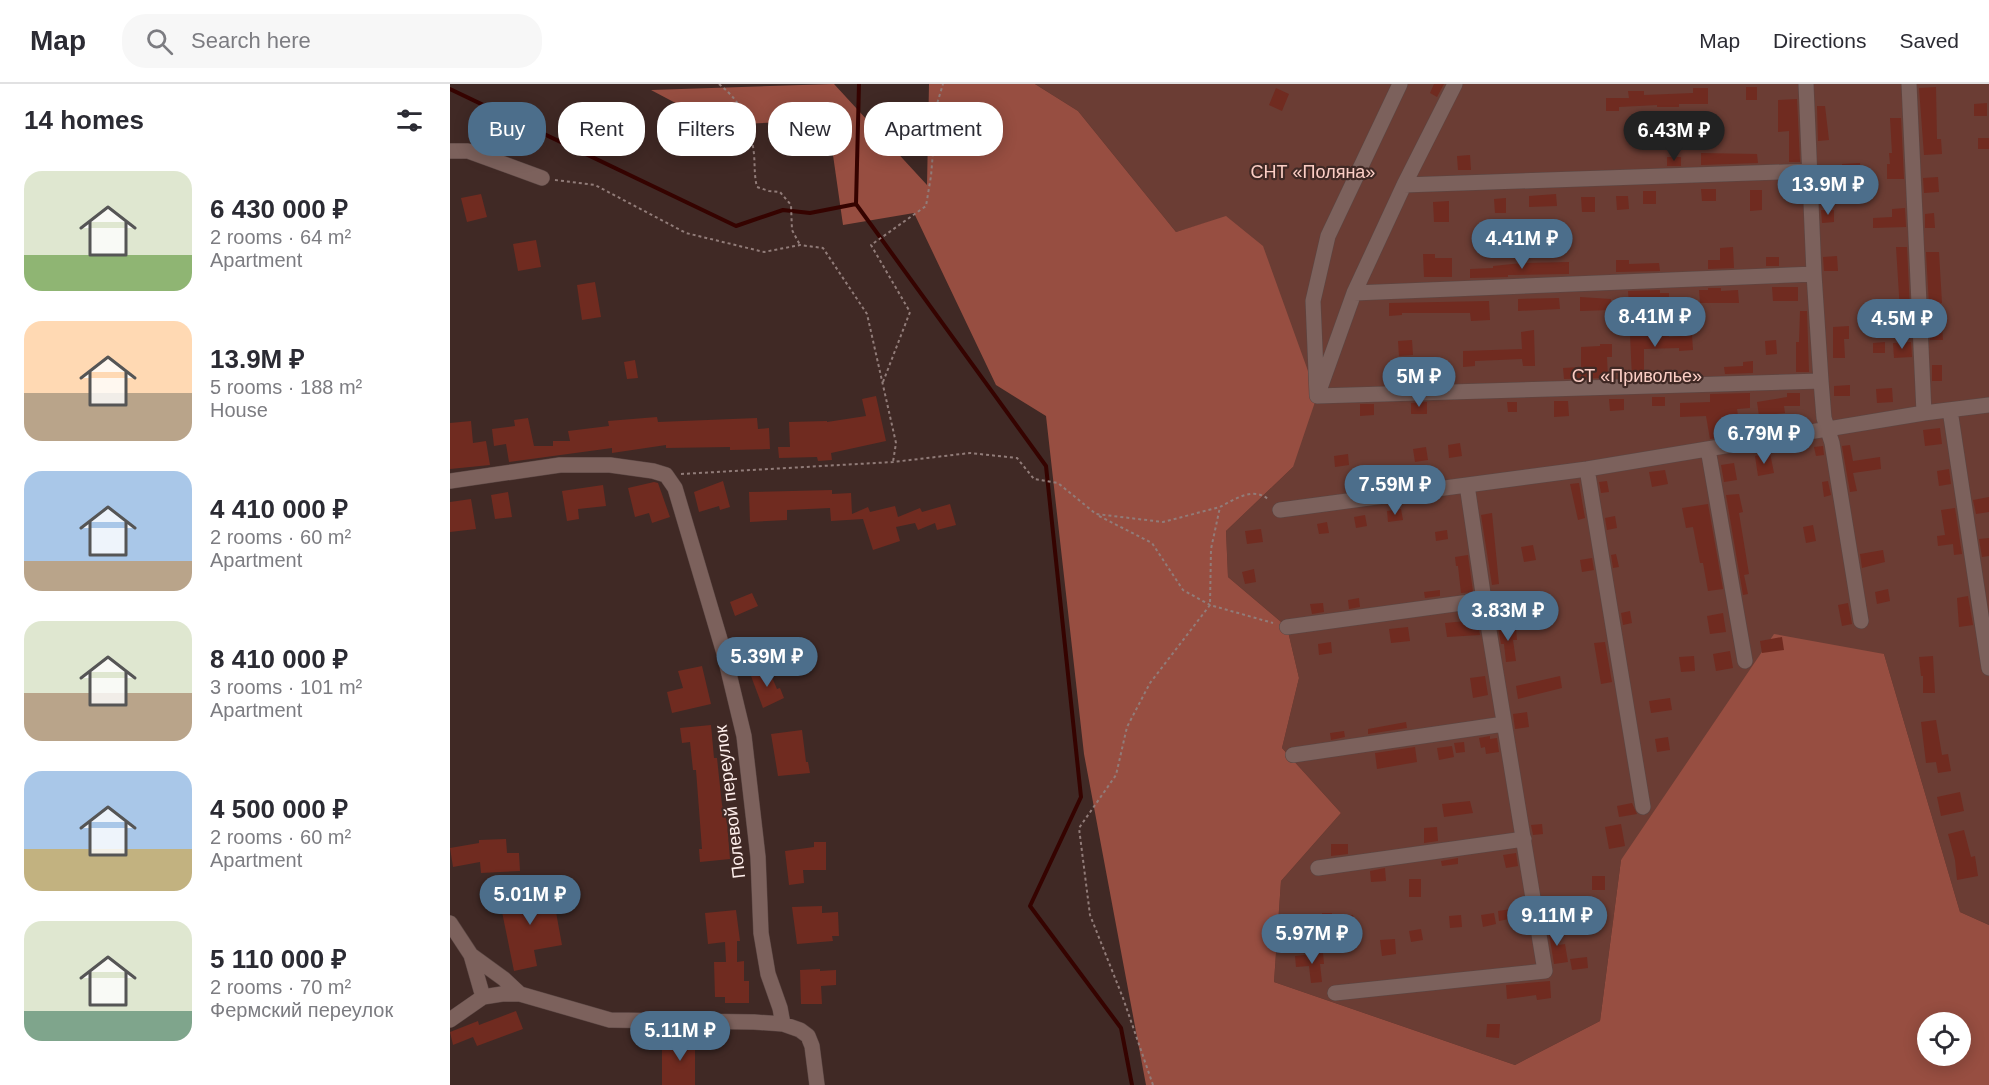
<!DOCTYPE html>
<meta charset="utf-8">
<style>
:root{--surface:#fff;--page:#f7f7f7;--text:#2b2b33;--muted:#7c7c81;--line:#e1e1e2;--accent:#4c6e8b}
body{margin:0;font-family:Helvetica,sans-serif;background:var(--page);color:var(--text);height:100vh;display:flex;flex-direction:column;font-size:22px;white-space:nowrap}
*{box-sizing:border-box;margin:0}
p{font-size:20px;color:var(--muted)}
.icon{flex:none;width:33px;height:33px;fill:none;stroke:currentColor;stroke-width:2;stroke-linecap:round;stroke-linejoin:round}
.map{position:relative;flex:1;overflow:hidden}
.side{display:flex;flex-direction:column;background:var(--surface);width:450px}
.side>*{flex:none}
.guide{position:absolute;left:18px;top:18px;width:570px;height:54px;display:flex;gap:12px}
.fabs{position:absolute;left:1467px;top:928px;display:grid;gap:12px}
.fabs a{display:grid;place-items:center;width:54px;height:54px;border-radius:50%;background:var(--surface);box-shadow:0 3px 15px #0003;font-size:30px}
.price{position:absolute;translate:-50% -51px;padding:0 14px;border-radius:21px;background:var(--accent);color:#fff;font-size:20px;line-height:39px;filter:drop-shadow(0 2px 3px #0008)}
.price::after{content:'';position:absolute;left:50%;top:36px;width:18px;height:14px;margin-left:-9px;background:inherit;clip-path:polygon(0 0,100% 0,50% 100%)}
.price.selected{background:#222;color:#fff}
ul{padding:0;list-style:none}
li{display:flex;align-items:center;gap:18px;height:150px;padding:0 24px}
li span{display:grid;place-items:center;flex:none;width:168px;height:120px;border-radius:18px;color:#555}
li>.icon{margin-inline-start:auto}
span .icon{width:72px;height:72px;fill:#fffc;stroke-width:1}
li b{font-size:26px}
h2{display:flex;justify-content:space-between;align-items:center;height:72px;padding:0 24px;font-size:26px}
.chip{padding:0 21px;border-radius:24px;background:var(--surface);box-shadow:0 3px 15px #0003;font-size:21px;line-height:54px}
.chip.selected{background:var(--accent);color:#fff}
header{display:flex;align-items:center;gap:36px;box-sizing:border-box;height:84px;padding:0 30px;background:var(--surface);border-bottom:2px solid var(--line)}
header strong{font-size:28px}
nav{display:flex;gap:33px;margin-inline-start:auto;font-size:21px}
.search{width:420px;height:54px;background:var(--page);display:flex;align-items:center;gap:15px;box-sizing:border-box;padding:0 21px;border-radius:24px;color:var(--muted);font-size:22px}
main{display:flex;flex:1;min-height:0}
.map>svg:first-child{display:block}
.green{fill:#6b3d34}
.forest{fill:#974e41;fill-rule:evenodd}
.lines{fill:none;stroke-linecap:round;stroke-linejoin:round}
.stream{stroke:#350300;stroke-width:4}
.building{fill:#702b20}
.minor-casing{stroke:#5a4643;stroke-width:16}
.path{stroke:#917c79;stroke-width:2;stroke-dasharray:3 3;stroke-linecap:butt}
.minor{stroke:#7c615c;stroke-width:15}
.labels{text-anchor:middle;stroke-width:4.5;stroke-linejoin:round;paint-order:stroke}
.park-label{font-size:18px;fill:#fbcec5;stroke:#402925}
.street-label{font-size:18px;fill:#feeeeb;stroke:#402925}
</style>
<header>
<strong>Map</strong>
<div class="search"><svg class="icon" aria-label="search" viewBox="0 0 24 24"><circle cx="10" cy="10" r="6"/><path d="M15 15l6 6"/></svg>Search here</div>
<nav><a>Map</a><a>Directions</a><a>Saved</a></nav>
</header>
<main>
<section class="side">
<h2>14 homes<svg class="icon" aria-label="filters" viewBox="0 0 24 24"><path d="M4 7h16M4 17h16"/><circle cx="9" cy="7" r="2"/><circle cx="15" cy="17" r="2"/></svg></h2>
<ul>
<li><span style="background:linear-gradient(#dfe7d0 70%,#8fb573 0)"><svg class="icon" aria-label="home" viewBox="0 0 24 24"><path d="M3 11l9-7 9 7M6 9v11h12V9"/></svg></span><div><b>6 430 000 ₽</b><p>2 rooms · 64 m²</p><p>Apartment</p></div></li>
<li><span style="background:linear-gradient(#ffd9b3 60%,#b9a48a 0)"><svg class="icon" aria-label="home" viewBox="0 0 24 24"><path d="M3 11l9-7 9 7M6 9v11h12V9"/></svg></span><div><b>13.9M ₽</b><p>5 rooms · 188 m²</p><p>House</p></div></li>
<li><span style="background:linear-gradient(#a9c7e8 75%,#b9a48a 0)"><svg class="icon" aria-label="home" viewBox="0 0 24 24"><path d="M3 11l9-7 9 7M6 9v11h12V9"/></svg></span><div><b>4 410 000 ₽</b><p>2 rooms · 60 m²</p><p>Apartment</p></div></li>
<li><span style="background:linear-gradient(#dfe7d0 60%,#b9a48a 0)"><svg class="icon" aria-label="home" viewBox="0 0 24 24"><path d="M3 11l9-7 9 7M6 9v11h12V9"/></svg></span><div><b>8 410 000 ₽</b><p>3 rooms · 101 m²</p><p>Apartment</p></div></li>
<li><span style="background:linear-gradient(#a9c7e8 65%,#c2b280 0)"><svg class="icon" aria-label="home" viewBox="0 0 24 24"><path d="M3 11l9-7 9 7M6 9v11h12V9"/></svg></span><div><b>4 500 000 ₽</b><p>2 rooms · 60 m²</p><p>Apartment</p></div></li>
<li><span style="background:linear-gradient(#dfe7d0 75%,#7fa58c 0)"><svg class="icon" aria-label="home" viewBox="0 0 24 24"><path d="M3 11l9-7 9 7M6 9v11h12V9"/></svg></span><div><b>5 110 000 ₽</b><p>2 rooms · 70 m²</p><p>Фермский переулок</p></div></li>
</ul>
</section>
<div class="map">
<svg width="1539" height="1001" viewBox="0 0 1539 1001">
<rect width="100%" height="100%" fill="#402925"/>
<path class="green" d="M585,0h954v841l-29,-13 -76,-258 -263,206 -21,161 -85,44 -241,-83 7,-101 60,-68 -59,-65 17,-70 -12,-51 -59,-50 -2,-46 67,-64 -67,-250 -50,15 -98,-121z"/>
<path class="forest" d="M384,0l93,101 2,-101h106l43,27 98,121 50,-16 37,30 54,150 -24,71 -67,64 2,46 59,50 12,51 -17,70 59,65 -60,68 -7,101 241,83 85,-44 21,-161 153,-226 110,20 76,258 29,13v160h-843l-62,-331 -38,-338 -50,-31 -82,-172 -71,12 -15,-105 -111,5 -66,-35zM1478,939h32v33h-32z"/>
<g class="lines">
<path class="stream" d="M409,0l-3,120 190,262 35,331 -51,109 91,122 11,57
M0,5l286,137 47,-16 27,3 46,-9"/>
</g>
<path class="building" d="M984,0h10l-7,13 -7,-4z
M1296,3h11v13h-11z
M1486,3l1,52h4l1,15 -18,1 -5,-67z
M826,4l13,6 -7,17 -13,-6z
M1243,4h15v16h-29v3h-22v-2l-38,2v4h-13v-13h23l-1,-7h16v4l49,-2z
M1347,15l3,63h-11v-31l-11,1v-32z
M1537,19v13h-13v-12z
M1367,22h8l4,34 -11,1z
M1440,34h11l3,61h-17v-15h3l-1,-11h3z
M1528,54h11v11h-11z
M1251,69l56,1 1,9 -57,2z
M1020,71l1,15h-13l-1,-14z
M1217,73h14v9h-14z
M1410,79l1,20 -19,1v-20z
M1488,93l1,15 -15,1 -1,-15z
M1342,103h9v14h-9z
M1251,105h15v12h-14z
M1300,106h12v20l-12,1z
M1193,107h13v13h-13z
M31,110l6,23 -20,5 -6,-24z
M1106,110l1,12 -28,1v-11z
M1166,112h12l1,13 -12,1z
M1131,113h14v15h-13z
M1056,114v15h-11l-1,-14z
M999,117v21h-15l-1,-20z
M1455,124l1,19 -33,1v-10l19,-1v-8z
M1371,126h13v12l-12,1z
M1484,129l1,15h-10v-14z
M86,156l5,27 -23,4 -5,-27z
M1283,163l1,21 -26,1v-9h12v-12z
M1446,163h11l3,64h-10z
M1476,168h13l3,51 -13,1z
M973,170h12v4h17v19h-28z
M1387,172l1,15h-14l-1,-14z
M1316,173h13v9h-13z
M1166,176h13v4l30,-1 1,8 -44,1z
M1119,178v12l-61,1v2l-38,1v-9l23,-1v-2l29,-3z
M145,198l6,35 -19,3 -5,-35z
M1322,203h26v14h-25z
M1258,204h13v3l17,-1 1,13h-39l-1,-13h9z
M1210,206v3h9v11l-40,1 -1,-14z
M1130,213l31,2v11l-31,1z
M1109,214l1,11 -42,2v-12z
M1039,217l1,19 -19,1 -1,-8h-68v2l-13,1v-13z
M1350,227h7l2,61h-13v-30h3z
M1399,242v13h-5l1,19h-12v-31z
M1492,242l1,14h-13v-13z
M1084,246l1,36h-12l-1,-7 -47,2v5l-12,1v-16l59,-2 -1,-17z
M1219,249v4l23,-2 1,15 -14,1v-3l-35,1v27l-12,1 -2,-42z
M962,256l1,15 -14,1 -1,-15z
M1326,256l1,14 -11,1 -1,-14z
M1435,258v11h-12v-10z
M1461,258l1,15 -18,1 -1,-15z
M1150,260h12v13h-5l1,21 -44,1 -1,-11 18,-1v-20l19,-1z
M185,276l3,18 -11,1 -3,-17z
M1303,277v12l-28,1 -1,-7 19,-1v-4z
M1482,281h10v16h-10z
M971,292v7l-12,1v-7z
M1400,301v11h-16v-10z
M1442,304l1,14 -16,1 -1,-14z
M1300,309v15l-13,1 4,25 -31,5 -4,-23 -26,1v-14l30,-1v-8z
M1337,309h13v13h-16l1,7 -26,3 -2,-14 30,-5z
M426,312l10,45 -55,12 1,7 -14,1 -1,-4 -38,1 -1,-11h12l-1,-25 38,-1v1l39,-6 -4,-17z
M1202,313h13v9h-13z
M1159,315h15v11l-14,1z
M1104,317h14l1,15 -15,1z
M977,318v12h-16v-11z
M1057,318h10v10h-9z
M910,320h14v11l-14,1z
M207,333l1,5 99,-4 1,11 11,-1 1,21 -40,1v-3l-64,1v-3l-54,8v-5l-103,14 -3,-18 -12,2 -2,-17 23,-3 -1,-6 14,-2 6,28h19v-5h17l-2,-10 41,-5 -1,-5z
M21,337l2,22 13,-2 4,24 -40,4v-46z
M1490,344l2,16 -17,2 -2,-16z
M1010,359l2,13 -13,2 -1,-13z
M1400,361l3,16 27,-4 1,12 -28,4 4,18 -7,1 -8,-46z
M1373,362l1,9 -8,1 -2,-9z
M976,363l2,13 -13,2 -2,-13z
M1320,369l4,20 -16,3 -3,-20z
M898,370l1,11 -14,2 -1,-11z
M1284,379l3,17 -13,2 -3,-17z
M1499,385l2,15 -12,2 -2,-15z
M1215,386l3,14 -16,3 -3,-15z
M273,397l7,26 -10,3 -1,-4 -20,6 -5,-20z
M1157,397l2,11 -8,1 -2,-11z
M1378,397l3,14 -7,2 -2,-15z
M204,398l4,1 12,34 -18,6 -3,-10 -14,4 -7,-29z
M1129,399l6,35 -7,2 -8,-36z
M153,401l3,21 -28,3 1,10 -12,2 -5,-30z
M382,406v4l19,-1 1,21 16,-7 2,5 25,-6 3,11 22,-9 2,4 28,-8 6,21 -19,5 -2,-7 -17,7 -3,-7 -19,4 4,14 -27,9 -10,-31 -32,2 -1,-13 -43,2v10l-37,2 -1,-30z
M58,408l4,25 -17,2 -4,-24z
M1289,410l4,18 -4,1 10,61 -5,1 4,19 -5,1 -17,-100z
M1539,413v15l-13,2 -3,-14z
M21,415l5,30 -26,3v-30z
M1258,420l15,85 -15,2 -5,-28h-3l-7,-36 -7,1 -4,-20z
M1505,424l7,46 -8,1 -1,-11 -15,2 -1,-10 8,-1 -4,-25z
M951,425l2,11 -15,2 -1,-11z
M1042,429l7,71 -7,1 -11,-70z
M915,431l2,11 -11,2 -2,-11z
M1165,432l2,12 -10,2 -2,-12z
M877,438l2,11 -10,1 -2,-10z
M1363,441l3,16 -10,2 -3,-16z
M811,445l2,13 -16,2 -2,-13z
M997,446l1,9 -12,2 -1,-9z
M1539,454v18l-7,1 -3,-18z
M1083,461l3,15 -12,2 -3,-15z
M1433,466l2,12 -23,6 -2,-14z
M1166,470l3,13 -6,1 -2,-13z
M1018,471l5,37 -12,1 -3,-27h-2l-1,-9z
M1142,474l2,12 -12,2 -2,-12z
M804,485l2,13 -11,2 -3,-12z
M1438,505l2,12 -13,3 -2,-12z
M990,506v6l-15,2 -1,-6z
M302,509l6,13 -23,10 -5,-14z
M1518,512l5,29 -14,2 -2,-29z
M909,514l1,9 -11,2 -1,-9z
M873,519l1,9 -12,2 -2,-10z
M1398,519l4,21 -10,2 -4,-21z
M1180,527l2,12 -9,2 -2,-12z
M1273,529l3,19 -16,2 -3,-18z
M1027,536l3,15 -33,2 -2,-14z
M1056,542v3l10,-1 1,12h-4l3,21 -10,1 -2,-18h-3l-3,-17z
M958,543l2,14 -19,2 -2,-14z
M1332,553l2,13 -22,3 -2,-12z
M881,558l1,11 -13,2 -1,-11z
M1155,558l7,40 -11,2 -7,-41z
M1280,567l3,17 -17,3 -3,-17z
M1244,572l1,15 -14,1 -2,-15z
M1483,572l2,37h-12v-17h-2l-2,-19z
M252,582l9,38 -39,9 -5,-21 16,-4 -5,-17z
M318,584l9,21 3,-1 4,10 -21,10 -12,-32z
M1035,592l3,19 -15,3 -3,-20z
M1110,592l2,12 -44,11 -2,-13z
M1220,614l2,12 -21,3 -2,-12z
M1077,628l2,15 -14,2 -2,-15z
M1486,636l6,35 6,-1 3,17 -13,2 -2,-11 -10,1 -5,-41z
M956,638l1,6 -39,6v-5z
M261,641l3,33h3l5,47 5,17 3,37 -30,3 -1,-13h3l-6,-79h-3l-3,-28 -8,1 -2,-15z
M352,646l4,32h2l2,11 -32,3 -7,-42z
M894,647l1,6 -14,3 -1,-7z
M1040,652v3l7,-1 2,14 -13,2 -1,-7 -4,1 -2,-10z
M1218,653l2,13 -13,2 -2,-13z
M1014,658l1,10 -9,1 -2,-10z
M1002,662l2,11 -15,3 -2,-12z
M965,663l2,15 -40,7 -2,-16z
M1510,708l4,19 -23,5 -4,-19z
M1020,717l3,12 -29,4 -2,-13z
M1182,719l5,11 -18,3 -2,-11z
M1092,740l1,10 -10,1 -2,-10z
M1171,740l4,22 -16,3 -4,-22z
M987,743l1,14 -14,2v-15z
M1514,746l7,27 4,-1 3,20 -21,4 -2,-20 -7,-26z
M56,755l1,14h12l1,18 -39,2 -1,-11 -27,5 -3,-19 29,-5v-3z
M364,758h12v28h-23l1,13 -15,2 -4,-34 29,-4z
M881,760h17v10l-17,2z
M1066,769l2,13 -12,2 -3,-13z
M1008,774v6l-16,2 -1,-5z
M935,784l1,13 -15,1 -1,-11z
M1142,792h13v14h-13z
M959,795h12v18h-12z
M102,806l10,55 -28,5 3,16 -23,5 -15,-74 23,-5v3z
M372,822v7l16,-1 1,24h-7l1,5 -36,3 -5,-37z
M1075,823l2,14 -12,2 -1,-5 -15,3 -1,-10z
M286,826l4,31h-3v21l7,-1v20h5v22h-24v-6h-10l-1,-35h12l-1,-20 -17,2 -3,-31z
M872,829h10v12h-10z
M1044,829l2,11 -13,3 -2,-12z
M903,831l2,14 -14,3 -2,-15z
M1011,831l1,12 -12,1 -1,-12z
M1106,841l3,20 6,-1 3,18 -14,2 -6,-37z
M971,845l2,11 -12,2 -2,-11z
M945,855l1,15 -14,2 -2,-16z
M873,869l1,11h-4l2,18 -11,1 -2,-17 -13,1 -1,-11z
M1137,873l1,11 -16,2 -2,-11z
M370,885v2l16,-1v15l-15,1 1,18h-21l-1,-34z
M1100,897l1,17 -14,2 -1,-5 -29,4 -1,-14z
M66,927l7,18 -46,17 -4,-9 -20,8 -3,-13 28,-11 1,4z
M1037,940h13l-1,14 -13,-1z
M223,952h22v49h-33v-35h11z"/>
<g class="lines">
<defs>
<path id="minor" d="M950,0l-72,152 -15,65 4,95 504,-15
M1356,0l8,190 7,107 3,37 8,25 29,178
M1459,0l15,329
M0,67h18l74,27
M954,101l407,-14
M904,209l460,-19
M870,304l34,-95 50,-108 51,-101
M1500,326l39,258
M1258,365l37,212
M1137,385l56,338
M0,397l110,-16h50l43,6 13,4 9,13 49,165 20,83 14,121 3,76 7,41 12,34 3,16
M830,426l307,-41 337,-56 65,-8
M837,543l197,-27 -17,-115
M843,671l211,-31
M868,784l206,-29
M0,839l21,32 12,42
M21,871l33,24 16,15
M885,909l210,-22 -61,-371
M0,936l33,-23 19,-3h18l90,26 144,2 29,2 17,6 8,6 4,10 5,39"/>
</defs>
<use href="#minor" class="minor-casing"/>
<path class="path" d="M269,0c25,21 31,37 35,70 1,11 0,21 3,33l12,4 11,1 11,13 1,25 8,15
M105,96l40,5 91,48 78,19 36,-7 23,3 44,66 29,129 -3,19
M433,298l27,-70 -39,-67 55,-39 5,-30 6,-72 6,-20
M231,390l212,-12 77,-9 47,5 17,21 24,4 38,31 67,8 57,-15
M649,432l53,27 31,47 27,15 63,18
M703,1001l-30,-87 -33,-83 -11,-87 37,-53 11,-48 23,-44 60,-78 1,-56 9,-42c15,-8 34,-21 49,-7"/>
<use href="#minor" class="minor"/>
</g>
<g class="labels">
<g class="park-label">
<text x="863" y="94">СНТ «Поляна»</text>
<text x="1187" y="298">СТ «Приволье»</text>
</g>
<g class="street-label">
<text transform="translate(280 718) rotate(-97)" y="6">Полевой переулок</text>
</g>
</g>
</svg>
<div class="fabs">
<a><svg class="icon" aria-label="locate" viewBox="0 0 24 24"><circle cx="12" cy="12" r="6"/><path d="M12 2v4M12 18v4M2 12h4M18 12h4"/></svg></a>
</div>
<b class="price selected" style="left:1224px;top:78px">6.43M ₽</b>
<b class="price" style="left:1378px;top:132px">13.9M ₽</b>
<b class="price" style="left:1072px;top:186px">4.41M ₽</b>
<b class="price" style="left:1205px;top:264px">8.41M ₽</b>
<b class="price" style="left:1452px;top:266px">4.5M ₽</b>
<b class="price" style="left:969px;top:324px">5M ₽</b>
<b class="price" style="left:1314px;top:381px">6.79M ₽</b>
<b class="price" style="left:945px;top:432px">7.59M ₽</b>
<b class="price" style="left:1058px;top:558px">3.83M ₽</b>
<b class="price" style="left:317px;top:604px">5.39M ₽</b>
<b class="price" style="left:80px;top:842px">5.01M ₽</b>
<b class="price" style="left:1107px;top:863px">9.11M ₽</b>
<b class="price" style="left:862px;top:881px">5.97M ₽</b>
<b class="price" style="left:230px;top:978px">5.11M ₽</b>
<div class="guide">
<a class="chip selected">Buy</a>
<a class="chip">Rent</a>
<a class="chip">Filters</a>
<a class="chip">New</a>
<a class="chip">Apartment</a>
</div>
</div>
</main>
